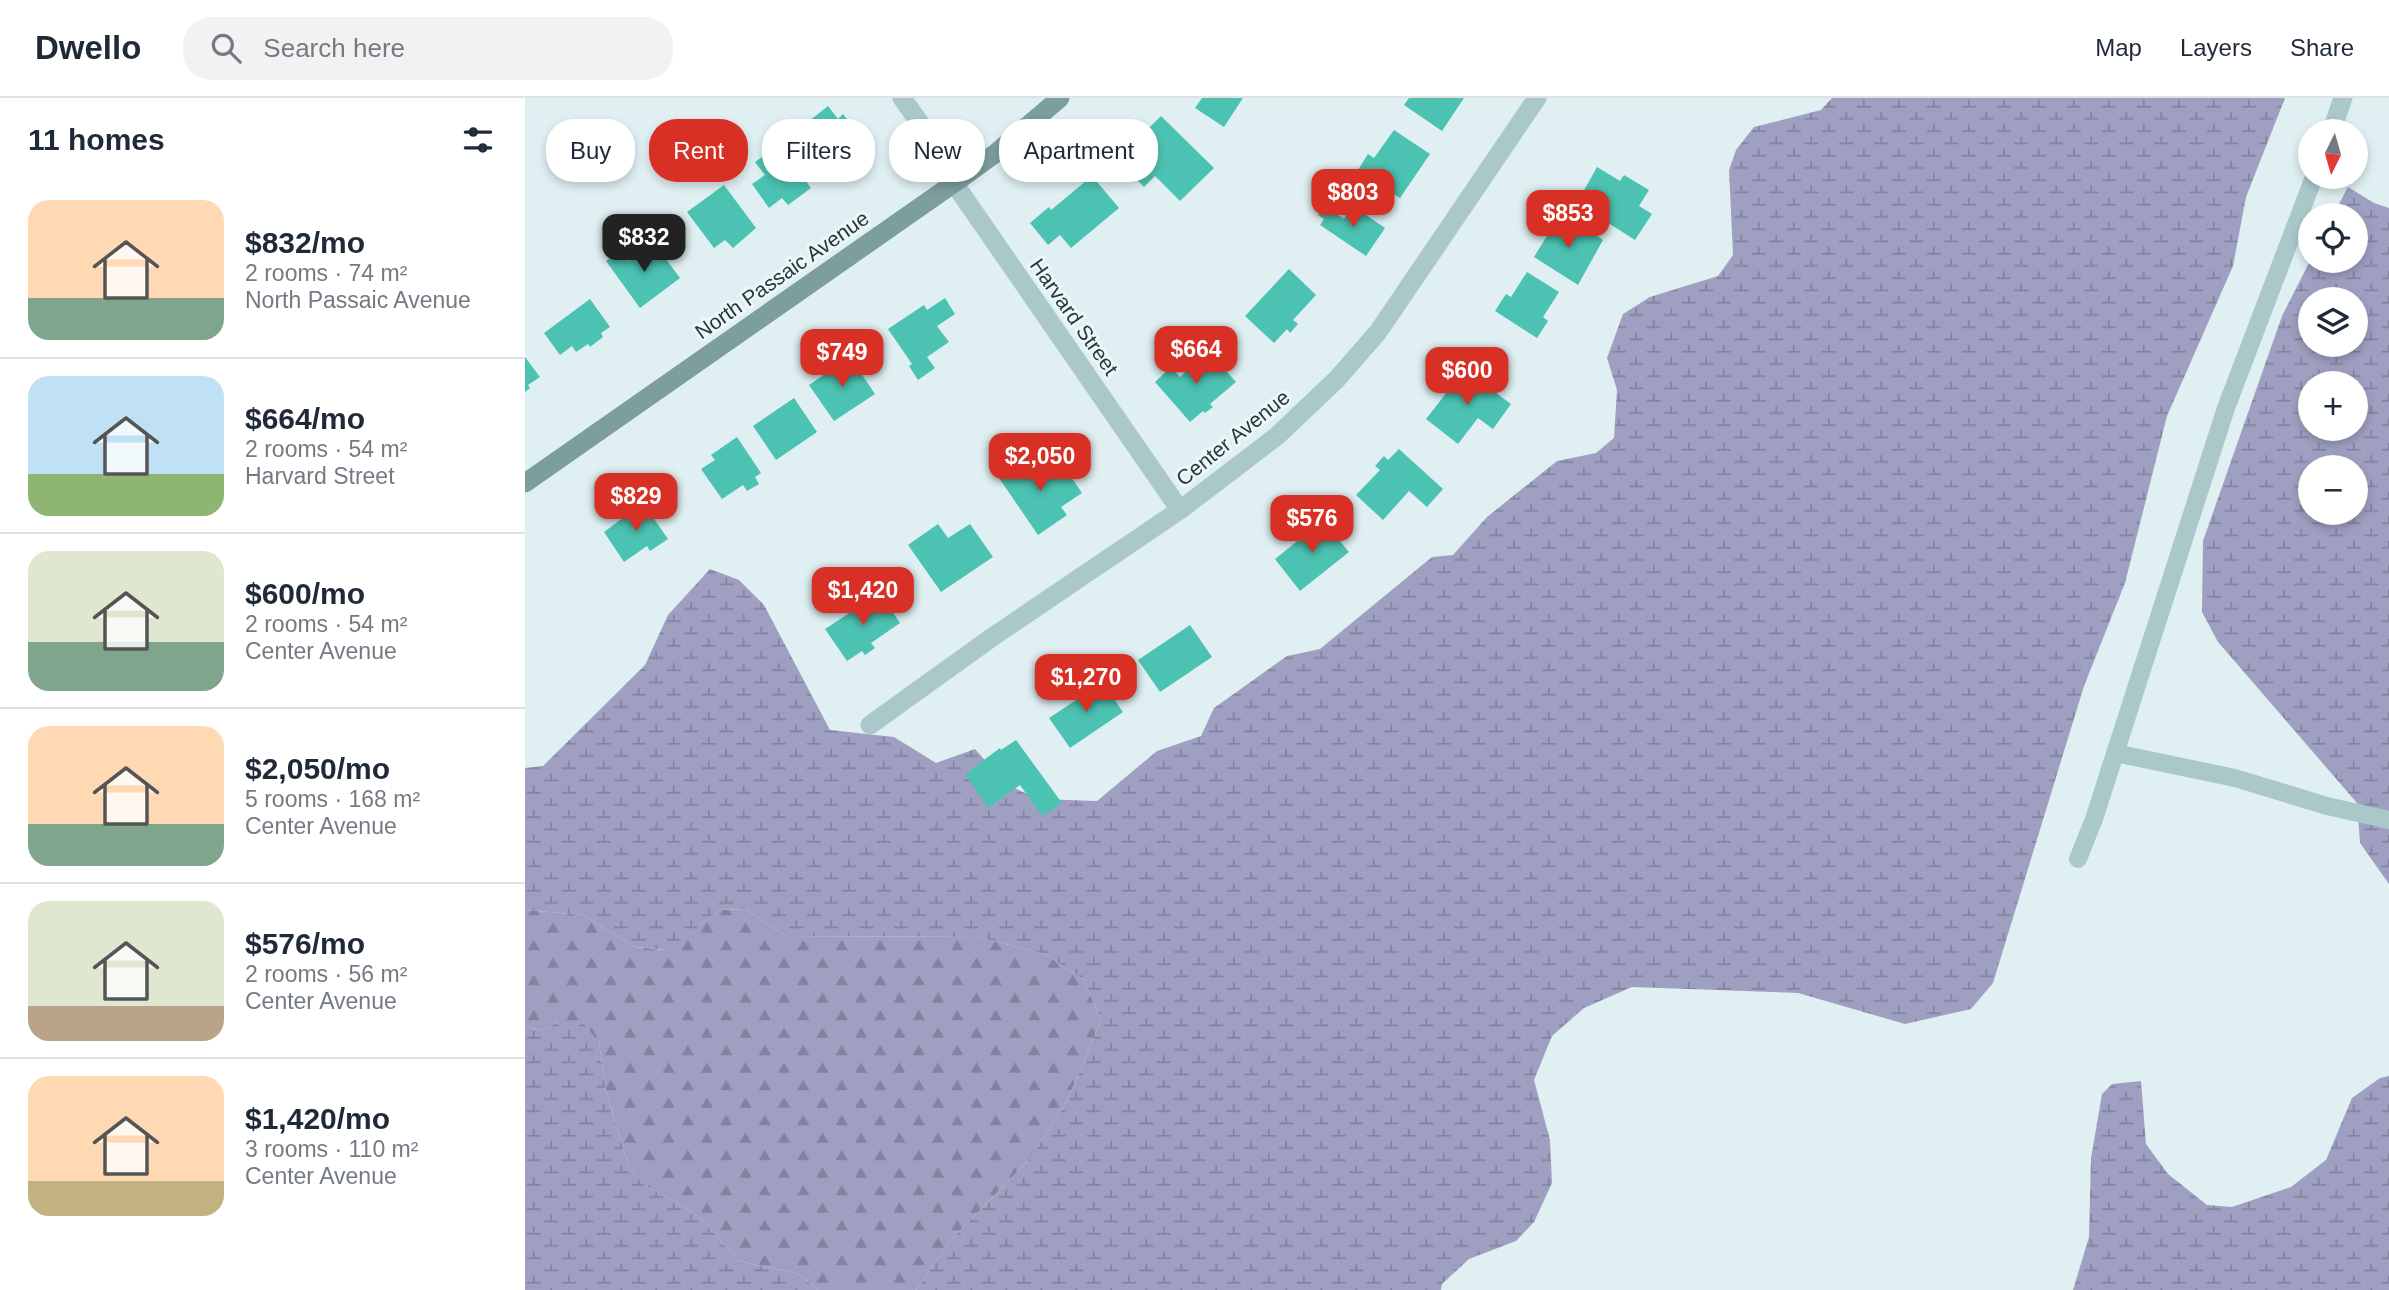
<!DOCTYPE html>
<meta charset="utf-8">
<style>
:root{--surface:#fff;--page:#f2f2f3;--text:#1f2937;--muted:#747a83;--line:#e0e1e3;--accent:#d93025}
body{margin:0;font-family:Helvetica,sans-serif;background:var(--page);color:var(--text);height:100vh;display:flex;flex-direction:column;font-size:26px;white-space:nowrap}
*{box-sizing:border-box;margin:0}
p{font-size:23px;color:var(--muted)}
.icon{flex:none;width:38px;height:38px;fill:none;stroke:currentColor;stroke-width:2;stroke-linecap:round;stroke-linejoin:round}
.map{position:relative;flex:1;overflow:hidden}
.sheet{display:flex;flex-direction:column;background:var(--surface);width:525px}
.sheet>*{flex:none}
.hud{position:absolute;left:21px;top:21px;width:665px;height:63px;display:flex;gap:14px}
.needle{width:46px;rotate:185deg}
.controls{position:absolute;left:1773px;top:21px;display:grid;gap:14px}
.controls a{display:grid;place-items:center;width:70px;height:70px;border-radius:50%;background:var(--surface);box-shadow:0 4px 10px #0003;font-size:35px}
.price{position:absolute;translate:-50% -60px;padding:0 16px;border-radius:14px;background:var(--accent);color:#fff;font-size:23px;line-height:46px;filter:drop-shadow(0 2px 4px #0008)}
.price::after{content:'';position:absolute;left:50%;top:42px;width:21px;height:16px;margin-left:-10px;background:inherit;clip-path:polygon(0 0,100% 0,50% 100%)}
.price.active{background:#222;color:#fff}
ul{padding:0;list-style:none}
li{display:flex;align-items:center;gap:21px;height:175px;padding:0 28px}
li+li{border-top:2px solid var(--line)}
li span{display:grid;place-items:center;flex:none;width:196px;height:140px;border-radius:21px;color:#555}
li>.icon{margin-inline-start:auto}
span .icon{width:84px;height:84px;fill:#fffc;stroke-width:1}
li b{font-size:30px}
h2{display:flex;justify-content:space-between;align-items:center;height:84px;padding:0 28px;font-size:30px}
.pill{padding:0 24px;border-radius:28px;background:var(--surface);box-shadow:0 4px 10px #0003;font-size:24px;line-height:63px}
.pill.active{background:var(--accent);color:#fff}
header{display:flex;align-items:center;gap:42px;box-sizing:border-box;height:98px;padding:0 35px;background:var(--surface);border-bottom:2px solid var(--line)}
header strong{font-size:33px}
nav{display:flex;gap:38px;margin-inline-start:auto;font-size:24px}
.search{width:490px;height:63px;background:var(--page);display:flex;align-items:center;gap:18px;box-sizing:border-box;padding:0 24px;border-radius:28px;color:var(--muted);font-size:26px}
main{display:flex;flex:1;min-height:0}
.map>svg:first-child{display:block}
.forest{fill:url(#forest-firs)}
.wetland{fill:url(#wetland-marsh);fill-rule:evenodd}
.building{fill:#4cc3b2}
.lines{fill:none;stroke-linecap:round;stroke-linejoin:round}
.service{stroke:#aac8ca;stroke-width:18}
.minor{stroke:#aac8ca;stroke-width:19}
.secondary{stroke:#7c9e9d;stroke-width:19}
.labels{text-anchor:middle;stroke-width:6;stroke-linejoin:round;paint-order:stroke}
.street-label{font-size:21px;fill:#2a3837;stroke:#ebf7fa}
</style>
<header>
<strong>Dwello</strong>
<div class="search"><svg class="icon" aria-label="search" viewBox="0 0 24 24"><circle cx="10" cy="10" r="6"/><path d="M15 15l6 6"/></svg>Search here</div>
<nav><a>Map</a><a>Layers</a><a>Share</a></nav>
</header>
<main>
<section class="sheet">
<h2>11 homes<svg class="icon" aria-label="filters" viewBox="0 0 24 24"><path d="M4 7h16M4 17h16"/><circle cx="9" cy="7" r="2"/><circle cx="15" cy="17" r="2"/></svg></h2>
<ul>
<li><span style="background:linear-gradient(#ffd9b3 70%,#7fa58c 0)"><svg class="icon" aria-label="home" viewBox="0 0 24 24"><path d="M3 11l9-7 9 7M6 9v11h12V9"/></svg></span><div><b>$832/mo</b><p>2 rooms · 74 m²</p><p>North Passaic Avenue</p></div></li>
<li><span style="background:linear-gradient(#bfe0f5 70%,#8fb573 0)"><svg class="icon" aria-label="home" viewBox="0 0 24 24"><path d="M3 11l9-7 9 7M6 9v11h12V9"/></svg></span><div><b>$664/mo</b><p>2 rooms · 54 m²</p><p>Harvard Street</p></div></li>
<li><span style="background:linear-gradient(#dfe7d0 65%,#7fa58c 0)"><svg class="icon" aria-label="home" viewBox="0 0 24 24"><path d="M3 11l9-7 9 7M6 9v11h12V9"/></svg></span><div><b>$600/mo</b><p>2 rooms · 54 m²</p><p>Center Avenue</p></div></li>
<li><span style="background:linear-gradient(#ffd9b3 70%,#7fa58c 0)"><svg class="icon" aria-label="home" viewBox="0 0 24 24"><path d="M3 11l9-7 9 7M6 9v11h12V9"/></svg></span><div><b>$2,050/mo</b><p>5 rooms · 168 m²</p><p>Center Avenue</p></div></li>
<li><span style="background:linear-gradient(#dfe7d0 75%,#b9a48a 0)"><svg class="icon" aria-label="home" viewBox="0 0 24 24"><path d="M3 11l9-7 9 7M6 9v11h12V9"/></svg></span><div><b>$576/mo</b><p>2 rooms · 56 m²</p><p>Center Avenue</p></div></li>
<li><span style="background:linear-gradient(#ffd9b3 75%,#c2b280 0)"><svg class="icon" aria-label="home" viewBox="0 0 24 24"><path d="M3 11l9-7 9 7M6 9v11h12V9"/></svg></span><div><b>$1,420/mo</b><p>3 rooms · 110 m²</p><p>Center Avenue</p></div></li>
</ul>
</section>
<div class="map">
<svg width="1864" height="1192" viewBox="0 0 1864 1192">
<defs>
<pattern id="forest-firs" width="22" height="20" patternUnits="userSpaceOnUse" patternTransform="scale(1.75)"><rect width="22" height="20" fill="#9fa0c1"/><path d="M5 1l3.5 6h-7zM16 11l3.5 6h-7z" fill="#82839e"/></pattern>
<pattern id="wetland-marsh" width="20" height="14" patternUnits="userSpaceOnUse" patternTransform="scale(1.75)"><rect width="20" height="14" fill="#9fa0c1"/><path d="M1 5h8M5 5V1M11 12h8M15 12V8" fill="none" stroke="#82839e"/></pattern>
</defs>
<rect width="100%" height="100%" fill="#dfeff2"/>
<path class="forest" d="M220,811l40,27 193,1 67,17 39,26 17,40 -34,81 -38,59 -78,80 -35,50h-98l-19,-16 -60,-13 -39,-44 -57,-33 -14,-17 -23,-76 -7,-49 -41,-20 -15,8 -18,-3v-117l58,5 52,32 31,3 54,-40z"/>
<path class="wetland" d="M1307,0h453l-39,99 -13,69 -66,150 -42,167 -41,103 -91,297 -22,26 -66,15 -107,-31 -166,-6 -48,21 -32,28 -18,44 16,60 2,43 -18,39 -18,19 -47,18 -27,25 -1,6h-525l35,-50 78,-80 38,-59 34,-81 -17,-40 -39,-26 -67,-17 -193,-1 -40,-27 -25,1 -53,40 -32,-3 -52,-32 -58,-5v-142l18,-2 102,-101 23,-50 42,-46 29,11 25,25 66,125 64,7 42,26 39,-14 31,35 32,15 59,2 60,-50 44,-15 13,-28 73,-52 33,-7 112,-92 21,-2 34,-38 70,-56 39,-8 18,-15 3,-48 -10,-32 16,-44 27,-17 68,-21 15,-21 -4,-85 7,-20 18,-23 67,-17z
M1823,89l26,16 15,5v676l-29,-41 -3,-40 -139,-161 -16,-30 1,-71 79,-225 28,-55h45v-46h-22zM1785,201h45v46h-45zM1785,285h45v46h-45zM1785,369h45v46h-45z
M56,923l18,21 7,49 23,76 14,17 57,33 39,44 60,13 19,16h-293v-263l18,3 15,-8z
M1864,978v214h-316l16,-53 2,-79 11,-64 10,-10 29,-3 5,63 22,30 39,31 25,2 59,-20 35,-27 26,-62 28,-20z"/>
<path class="building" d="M677,0h41l-19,29 -29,-19z
M884,0h55l-22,33 -38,-26z
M303,8l10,13 5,-5 9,12 3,-2 7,10 -3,2 9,12 -5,4 8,11 -18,13 -9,-12 -7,5 -33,-44z
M636,18l53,52 -34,33 -25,-25 -11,11 -27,-28z
M869,32l36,24 -30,44 -42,-28 10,-16 6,4z
M254,47l17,22 3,-3 11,14 -4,3 5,7 -23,17 -6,-7 -13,10 -17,-24 13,-9 -10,-13z
M1072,69l23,14 4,-6 25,15 -10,16 13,8 -17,26 -58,-37z
M567,78l27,32 -48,40 -11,-13 -12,10 -18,-22 19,-16 2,3z
M199,87l32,43 -23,20 -8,-8 -11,8 -27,-36z
M800,108l19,13 9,-13 32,22 -19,28 -46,-31 4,-6 -6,-4z
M1031,118l29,18 3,-5 15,11 -25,45 -44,-28 13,-21 -3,-1z
M129,145l26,35 -40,30 -34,-47 15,-11 8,11z
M764,171l27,26 -23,25 5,4 -8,9 -3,-4 -13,14 -29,-27z
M1002,174l32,20 -16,25 5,4 -11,17 -42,-27 11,-17 5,3z
M420,200l10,16 -18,12 12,16 -22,15 8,11 -17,12 -9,-14 3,-2 -24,-35 36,-24 3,5z
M65,201l20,28 -9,6 2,4 -13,10 -2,-3 -12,8 -4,-6 -12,9 -16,-22z
M684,254l27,30 -26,22 3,3 -8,6 -2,-2 -13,11 -35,-40 16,-15 9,10z
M0,259l15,20 -12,8 2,3 -5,4z
M325,259l25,37 -41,27 -25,-36z
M939,271l47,35 -18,25 -15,-11 -20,26 -32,-25 21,-27 -4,-3 7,-9 3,3z
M269,300l23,34 -41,28 -23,-34z
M212,339l24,36 -6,4 4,7 -12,7 -4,-6 -21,14 -21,-30 14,-9 -4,-5z
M874,351l44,40 -16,18 -18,-16 -26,29 -27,-25 24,-25 -5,-4 9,-10 4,4z
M498,359l13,20 24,-16 22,32 -21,14 6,8 -29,20 -41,-60z
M118,405l25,36 -18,12 -3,-5 -23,16 -20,-30z
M798,423l26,31 -49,39 -25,-32 25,-20 -2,-3 9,-7 2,3z
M413,426l10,14 22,-14 23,33 -52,35 -33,-47z
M355,495l20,30 -29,20 4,5 -10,7 -3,-4 -15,10 -22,-32z
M665,527l22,32 -52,35 -22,-32z
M576,582l22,32 -53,36 -21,-30 29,-19 -5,-7 11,-7 3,5z
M491,642l46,63 -20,13 -22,-31 -32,23 -23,-34 35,-26 1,2z"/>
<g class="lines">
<path class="service" d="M1590,655l120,25 92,28 62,14
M1553,761l16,-40 132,-411 88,-231"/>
<path class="minor" d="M377,0l58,81
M1810,23l8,-23
M429,85l226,327
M345,627l121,-87 189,-128 97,-74 60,-57 41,-47 159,-234"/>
<path class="secondary" d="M0,385l435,-304 36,-26 64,-55"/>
</g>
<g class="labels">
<g class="street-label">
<text transform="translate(257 177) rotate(-35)" y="7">North Passaic Avenue</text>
<text transform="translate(549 219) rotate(55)" y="7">Harvard Street</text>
<text transform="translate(708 340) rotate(-39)" y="7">Center Avenue</text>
</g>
</g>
</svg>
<div class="controls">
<a><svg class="needle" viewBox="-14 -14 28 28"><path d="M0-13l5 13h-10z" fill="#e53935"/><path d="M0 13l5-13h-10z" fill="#747a83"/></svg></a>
<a><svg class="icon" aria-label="locate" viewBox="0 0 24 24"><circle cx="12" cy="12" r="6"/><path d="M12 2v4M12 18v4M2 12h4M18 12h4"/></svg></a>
<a><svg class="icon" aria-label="layers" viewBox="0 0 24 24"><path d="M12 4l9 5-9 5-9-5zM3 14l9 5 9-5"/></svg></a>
<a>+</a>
<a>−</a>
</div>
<b class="price" style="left:828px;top:131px">$803</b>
<b class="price" style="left:1043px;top:152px">$853</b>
<b class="price active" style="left:119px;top:176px">$832</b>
<b class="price" style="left:671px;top:288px">$664</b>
<b class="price" style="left:317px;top:291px">$749</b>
<b class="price" style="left:942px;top:309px">$600</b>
<b class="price" style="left:515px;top:395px">$2,050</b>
<b class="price" style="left:111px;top:435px">$829</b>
<b class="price" style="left:787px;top:457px">$576</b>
<b class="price" style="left:338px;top:529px">$1,420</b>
<b class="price" style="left:561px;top:616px">$1,270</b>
<div class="hud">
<a class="pill">Buy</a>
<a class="pill active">Rent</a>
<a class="pill">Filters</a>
<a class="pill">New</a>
<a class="pill">Apartment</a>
</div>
</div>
</main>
